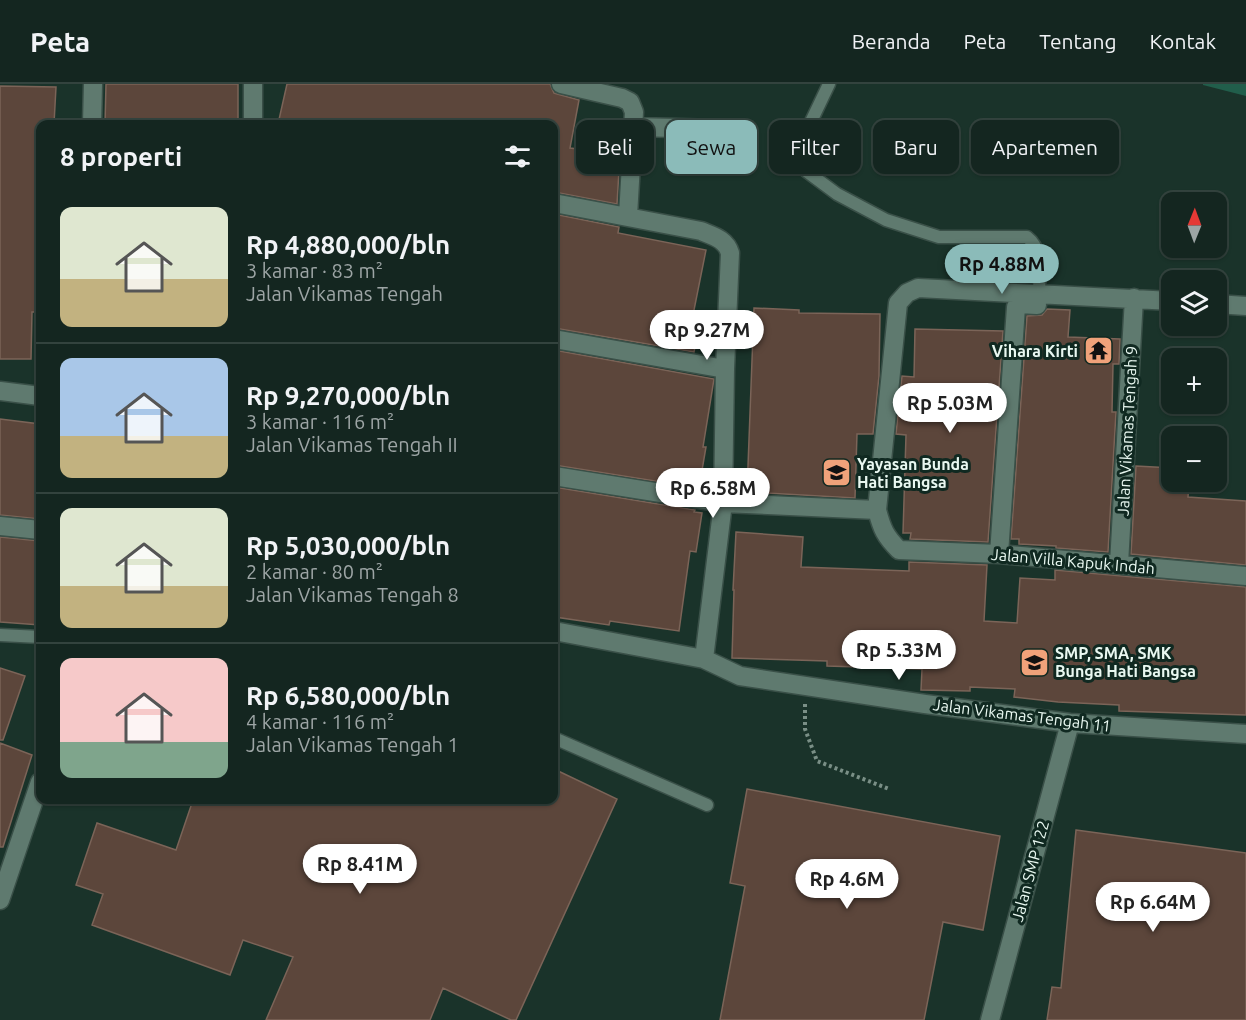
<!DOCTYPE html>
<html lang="id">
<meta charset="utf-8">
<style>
:root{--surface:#142620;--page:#1d2e29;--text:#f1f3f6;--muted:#9da5a5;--line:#33433e;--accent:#8bbbb9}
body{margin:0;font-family:Ubuntu,sans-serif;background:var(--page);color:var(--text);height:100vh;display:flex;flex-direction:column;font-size:22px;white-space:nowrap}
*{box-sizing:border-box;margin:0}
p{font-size:20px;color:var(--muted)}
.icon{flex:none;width:33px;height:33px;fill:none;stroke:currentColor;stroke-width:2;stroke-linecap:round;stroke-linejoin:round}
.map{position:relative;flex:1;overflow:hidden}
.sheet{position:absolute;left:36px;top:36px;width:522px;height:684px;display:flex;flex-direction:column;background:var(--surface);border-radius:12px;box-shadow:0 2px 4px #0004,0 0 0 2px var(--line)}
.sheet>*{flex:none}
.guide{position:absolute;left:576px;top:36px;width:570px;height:54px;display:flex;gap:12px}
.needle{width:39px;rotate:1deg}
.controls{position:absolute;left:1161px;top:108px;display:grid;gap:12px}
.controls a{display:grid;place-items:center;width:66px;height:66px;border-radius:12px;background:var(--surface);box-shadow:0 2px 4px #0004,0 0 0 2px var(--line);font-size:30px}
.price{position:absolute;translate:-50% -51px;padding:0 14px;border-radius:21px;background:#fff;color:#222;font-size:20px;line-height:39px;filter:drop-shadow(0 2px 3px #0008)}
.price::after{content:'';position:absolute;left:50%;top:36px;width:18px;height:14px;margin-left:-9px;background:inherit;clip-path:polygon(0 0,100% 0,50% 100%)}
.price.selected{background:var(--accent);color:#111}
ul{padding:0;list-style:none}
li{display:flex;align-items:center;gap:18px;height:150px;padding:0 24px}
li+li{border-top:2px solid var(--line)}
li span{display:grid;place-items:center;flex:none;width:168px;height:120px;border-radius:12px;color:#555}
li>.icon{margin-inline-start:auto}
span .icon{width:72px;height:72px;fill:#fffc;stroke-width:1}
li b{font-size:26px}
h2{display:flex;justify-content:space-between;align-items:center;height:72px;padding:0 24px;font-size:26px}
.chip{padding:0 21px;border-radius:12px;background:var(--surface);box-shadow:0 2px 4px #0004,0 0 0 2px var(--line);font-size:21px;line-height:54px}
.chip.selected{background:var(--accent);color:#111}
header{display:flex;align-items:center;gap:36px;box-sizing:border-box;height:84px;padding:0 30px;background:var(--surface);border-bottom:2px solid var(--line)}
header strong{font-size:28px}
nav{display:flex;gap:33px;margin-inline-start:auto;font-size:21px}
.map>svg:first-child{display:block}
.green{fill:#215e4b}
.building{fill:#5c463b;stroke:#7b6458;stroke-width:1.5}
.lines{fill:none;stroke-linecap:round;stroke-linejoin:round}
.lane-casing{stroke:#3a5048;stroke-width:15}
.street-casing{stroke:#3a5048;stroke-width:21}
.path{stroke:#7a8f86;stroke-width:4;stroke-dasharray:3 3;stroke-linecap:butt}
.lane{stroke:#5f7a6f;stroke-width:12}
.street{stroke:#5f7a6f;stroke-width:18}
.labels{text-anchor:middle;stroke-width:6;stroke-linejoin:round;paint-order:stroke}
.poi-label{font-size:16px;font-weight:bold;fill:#e9f8f1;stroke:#102921;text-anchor:start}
.street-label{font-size:16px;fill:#e9f8f1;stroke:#102921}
</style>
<header>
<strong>Peta</strong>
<nav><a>Beranda</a><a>Peta</a><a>Tentang</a><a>Kontak</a></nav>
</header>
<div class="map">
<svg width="1246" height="936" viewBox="0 0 1246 936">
<rect width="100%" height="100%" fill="#1a332a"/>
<path class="green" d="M1246,0v12l-43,-11v-1z"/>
<path class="building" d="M106,0h132v40h-133z
M287,0h263l4,9 25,7 -9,48 50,6 -3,50 -63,-12v-68h-276z
M0,2l56,1 -2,37h-14v188h-8l-1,47h-31z
M554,130l65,13 -1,6 88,17 -13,65 8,2 -7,35 -140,-24z
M754,224l45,2v3l81,1 -1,62 -6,58h-16l-2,64 -108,-6z
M1047,225l23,1 -2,27 52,2 -1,25h-6l-1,48h4l-8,140 -52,-4v-2l-37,-2v-5h-8l16,-223 15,-1z
M915,245l88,2 -15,211 -78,-3 1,-6h-8l3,-98 -10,-1 6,-58 12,1z
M554,266l160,29 -11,68h3l-7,41 -145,-23z
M0,335l40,5v95l-40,-4z
M1136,382l36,2v14h17l-1,15 58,4v64l-115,-11z
M554,403l141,23 -1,2 8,1 -6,39 -6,-1 -11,80 -69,-10 -1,4 -54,-8 3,-18h-4z
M736,448l67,5 -2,30 108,4v-9l78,3 -3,56 33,2 3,-45 35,2v-10l191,17v128l-127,-4v-6l-61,-3 -44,-5 1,-8 -45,-2v4l-49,-1 1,-21 -95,-3v-5l-95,-3 2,-68h-1z
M0,453l40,4v84l-40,-3z
M0,584l25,8 -22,64h-3z
M0,659l32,12 -29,92h-3z
M554,685l63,30 -101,221h-5l-68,-32 -13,32h-164l27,-63 -50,-17 -13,35 -138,-50 11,-31 -27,-9 21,-62 79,27 17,-50h361z
M747,705l253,47 -17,94 -40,-8 -19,98h-204l25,-134 -15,-3z
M1076,746l170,23v167h-199l5,-33 9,1z"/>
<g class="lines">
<defs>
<path id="lane" d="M829,0l-31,65 2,10 6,12 31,23 49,26 53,17h88c17,13 12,37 12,57
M0,551l40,2
M554,654l153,67"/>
<path id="street" d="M561,0l61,14 8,4 4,10 -6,104
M92,40l1,-40
M253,40v-40
M633,43l87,2
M554,119l147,28c12,5 25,8 29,22l-5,116 -2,134 -19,156
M1172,217l-254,-13 -11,5 -9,10 -21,207c5,19 8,26 22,40l100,4 247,22
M1216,220l30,2
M554,255l171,30
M0,307l40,5
M554,392l169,27 154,7
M0,442l40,4
M999,470l17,-247 2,-3 19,1
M1119,480l15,-266
M554,547l150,28 36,17 185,28 145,19 176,11
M0,816l40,-118
M990,936l80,-297"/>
</defs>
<use href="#lane" class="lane-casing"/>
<use href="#street" class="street-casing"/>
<path class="path" d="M805,620v25l12,32 72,28"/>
<use href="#lane" class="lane"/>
<use href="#street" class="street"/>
</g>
<defs>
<symbol id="temple-square" viewBox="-11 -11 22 22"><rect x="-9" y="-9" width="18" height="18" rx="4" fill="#f0a27a" stroke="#102921"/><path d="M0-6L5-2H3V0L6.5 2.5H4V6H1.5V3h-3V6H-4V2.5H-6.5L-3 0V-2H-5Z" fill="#111"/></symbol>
<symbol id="school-square" viewBox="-11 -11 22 22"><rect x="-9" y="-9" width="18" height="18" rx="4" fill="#f0a27a" stroke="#102921"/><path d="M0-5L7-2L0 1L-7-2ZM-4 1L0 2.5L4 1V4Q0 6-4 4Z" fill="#111"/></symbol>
</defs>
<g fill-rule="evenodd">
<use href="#temple-square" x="1082" y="250" width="33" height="33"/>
<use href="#school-square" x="820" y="372" width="33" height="33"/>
<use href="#school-square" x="1018" y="562" width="33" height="33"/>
</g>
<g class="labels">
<g class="poi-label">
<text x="1078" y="273" text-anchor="end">Vihara Kirti</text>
<text x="857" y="386">Yayasan Bunda<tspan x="857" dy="18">Hati Bangsa</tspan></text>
<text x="1055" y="575">SMP, SMA, SMK<tspan x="1055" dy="18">Bunga Hati Bangsa</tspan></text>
</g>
<g class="street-label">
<text transform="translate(1127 347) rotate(-87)" y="6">Jalan Vikamas Tengah 9</text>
<text transform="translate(1073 477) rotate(5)" y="6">Jalan Villa Kapuk Indah</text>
<text transform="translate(1022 631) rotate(7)" y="6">Jalan Vikamas Tengah 11</text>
<text transform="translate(1030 787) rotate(-75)" y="6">Jalan SMP 122</text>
</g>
</g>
</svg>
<div class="controls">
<a><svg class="needle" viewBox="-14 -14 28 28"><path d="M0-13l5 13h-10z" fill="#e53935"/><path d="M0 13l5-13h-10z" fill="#9da5a5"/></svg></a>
<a><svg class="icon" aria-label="layers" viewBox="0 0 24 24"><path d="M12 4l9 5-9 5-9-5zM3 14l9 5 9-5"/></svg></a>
<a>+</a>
<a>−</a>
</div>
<b class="price selected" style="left:1002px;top:211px">Rp 4.88M</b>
<b class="price" style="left:707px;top:277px">Rp 9.27M</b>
<b class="price" style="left:950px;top:350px">Rp 5.03M</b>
<b class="price" style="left:713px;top:435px">Rp 6.58M</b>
<b class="price" style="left:899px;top:597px">Rp 5.33M</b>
<b class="price" style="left:360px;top:811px">Rp 8.41M</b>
<b class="price" style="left:847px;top:826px">Rp 4.6M</b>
<b class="price" style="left:1153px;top:849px">Rp 6.64M</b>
<div class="guide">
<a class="chip">Beli</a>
<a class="chip selected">Sewa</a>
<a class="chip">Filter</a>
<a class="chip">Baru</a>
<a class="chip">Apartemen</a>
</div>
<section class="sheet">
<h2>8 properti<svg class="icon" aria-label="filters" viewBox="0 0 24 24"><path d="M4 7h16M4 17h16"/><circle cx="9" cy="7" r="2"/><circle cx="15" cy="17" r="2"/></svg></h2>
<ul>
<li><span style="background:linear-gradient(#dfe7d0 60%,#c2b280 0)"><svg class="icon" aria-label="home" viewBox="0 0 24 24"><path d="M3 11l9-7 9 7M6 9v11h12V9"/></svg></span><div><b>Rp 4,880,000/bln</b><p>3 kamar · 83 m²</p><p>Jalan Vikamas Tengah</p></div></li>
<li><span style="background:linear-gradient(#a9c7e8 65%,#c2b280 0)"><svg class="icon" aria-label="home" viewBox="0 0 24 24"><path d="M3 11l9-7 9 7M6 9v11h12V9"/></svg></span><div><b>Rp 9,270,000/bln</b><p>3 kamar · 116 m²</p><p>Jalan Vikamas Tengah II</p></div></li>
<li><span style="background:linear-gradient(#dfe7d0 65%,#c2b280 0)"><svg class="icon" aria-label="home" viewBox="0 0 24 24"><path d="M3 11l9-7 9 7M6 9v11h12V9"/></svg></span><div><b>Rp 5,030,000/bln</b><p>2 kamar · 80 m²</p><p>Jalan Vikamas Tengah 8</p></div></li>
<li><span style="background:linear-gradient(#f6c9c9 70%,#7fa58c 0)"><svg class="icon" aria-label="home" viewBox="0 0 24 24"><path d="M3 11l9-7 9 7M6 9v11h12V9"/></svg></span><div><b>Rp 6,580,000/bln</b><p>4 kamar · 116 m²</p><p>Jalan Vikamas Tengah 1</p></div></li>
</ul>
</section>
</div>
